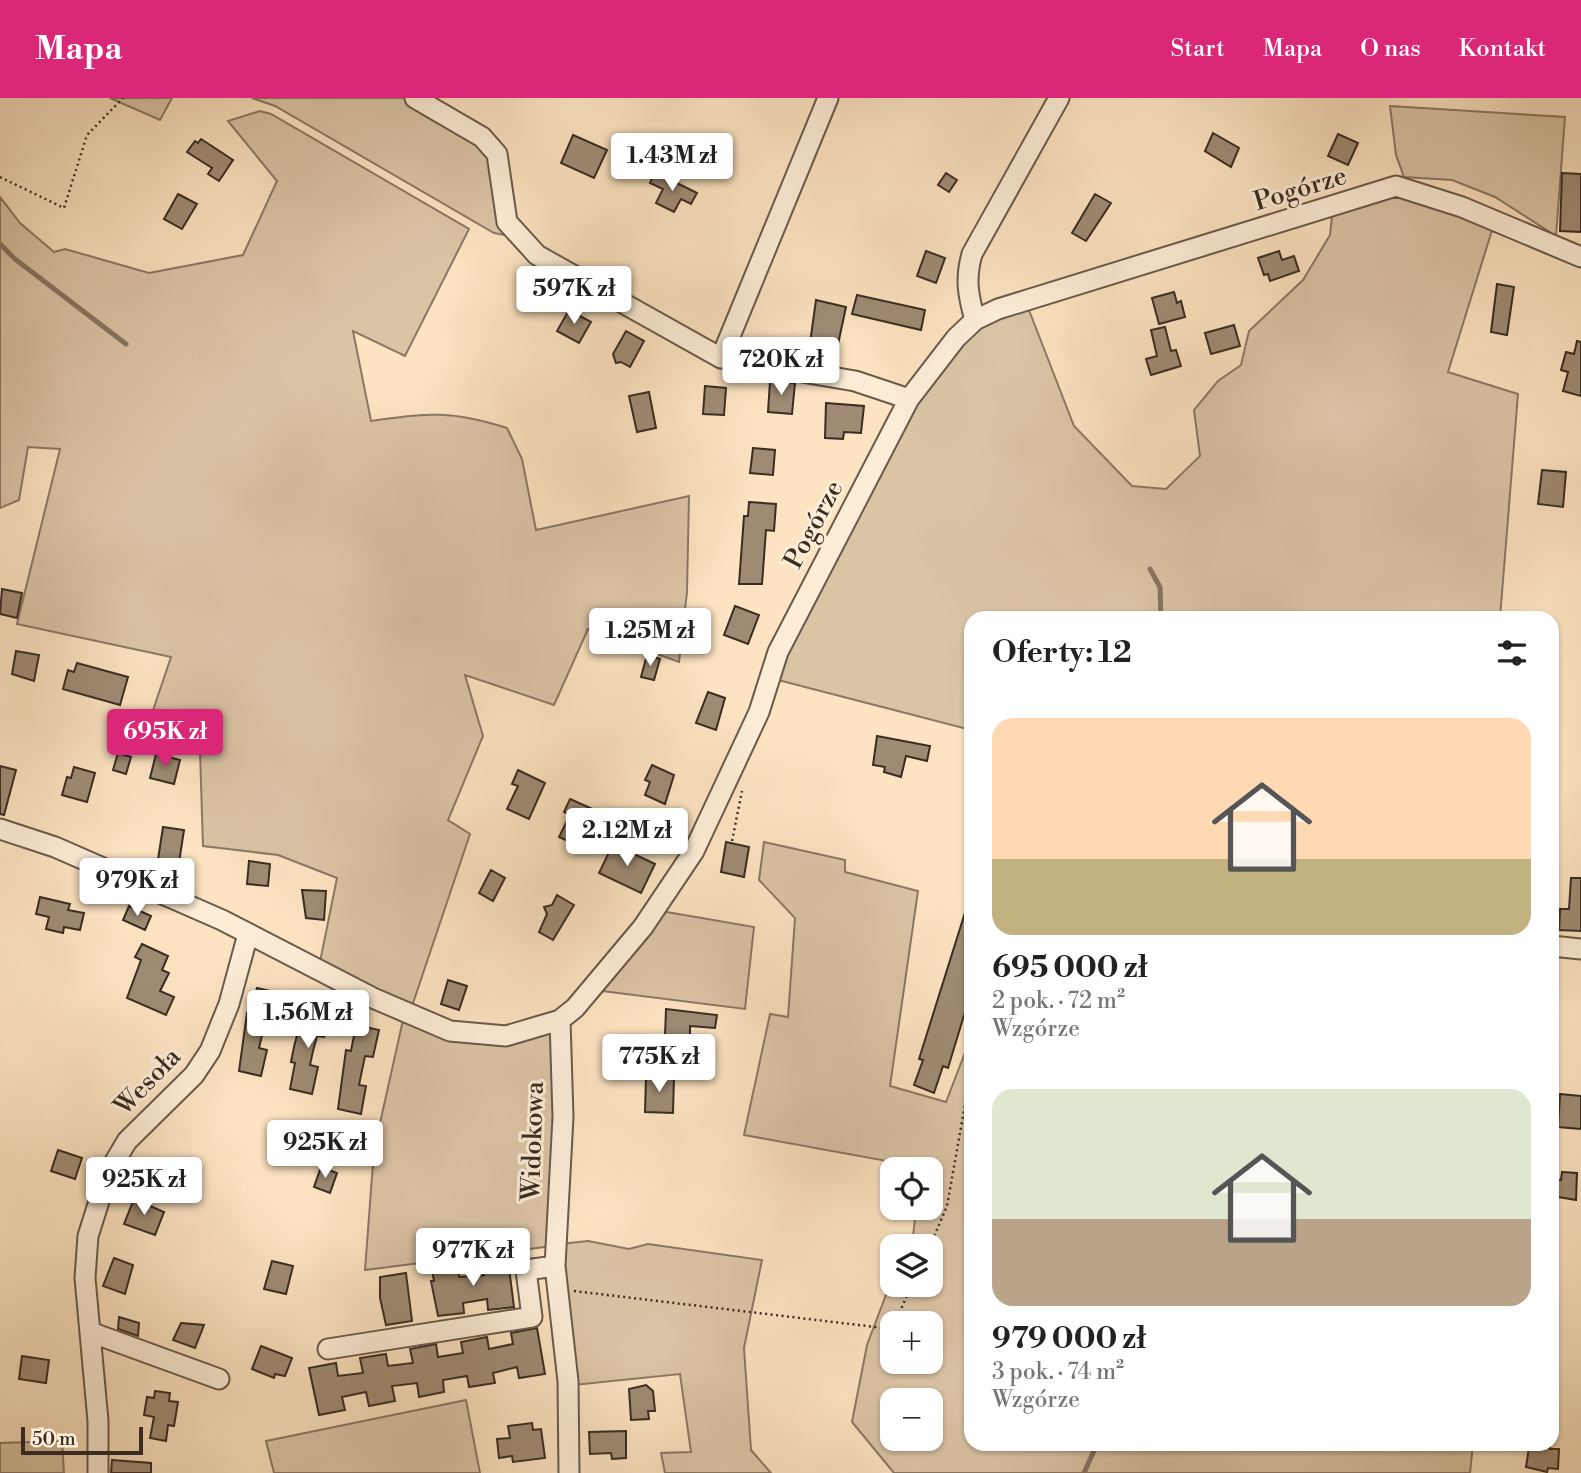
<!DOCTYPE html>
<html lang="pl">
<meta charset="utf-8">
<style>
:root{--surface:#fff;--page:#f6f6f6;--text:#222;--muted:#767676;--accent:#db2777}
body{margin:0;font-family:"Libre Bodoni",serif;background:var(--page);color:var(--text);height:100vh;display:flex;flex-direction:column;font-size:26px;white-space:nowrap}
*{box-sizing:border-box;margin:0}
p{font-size:23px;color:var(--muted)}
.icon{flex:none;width:38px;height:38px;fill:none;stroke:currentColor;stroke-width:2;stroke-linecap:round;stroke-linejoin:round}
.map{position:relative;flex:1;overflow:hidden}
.drawer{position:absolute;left:964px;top:513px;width:595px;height:840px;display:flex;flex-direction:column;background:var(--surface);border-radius:21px;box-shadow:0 2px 5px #0004}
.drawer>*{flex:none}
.tools{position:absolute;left:880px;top:1059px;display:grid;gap:14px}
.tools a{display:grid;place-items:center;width:63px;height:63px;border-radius:14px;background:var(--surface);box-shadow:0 2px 5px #0004;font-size:35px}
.scale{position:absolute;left:21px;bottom:18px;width:122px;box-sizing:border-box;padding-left:7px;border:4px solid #3a2c21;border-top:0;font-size:19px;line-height:24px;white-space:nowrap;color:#3a2c21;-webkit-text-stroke:5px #fdedd7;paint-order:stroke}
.price{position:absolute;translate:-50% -60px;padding:0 16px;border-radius:7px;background:#fff;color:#222;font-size:23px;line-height:46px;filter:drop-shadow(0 2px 4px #0008)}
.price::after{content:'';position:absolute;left:50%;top:42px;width:21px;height:16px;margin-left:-10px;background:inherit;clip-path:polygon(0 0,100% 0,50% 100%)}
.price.current{background:var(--accent);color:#fff}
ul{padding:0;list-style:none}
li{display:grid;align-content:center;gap:14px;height:371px;padding:0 28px}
li span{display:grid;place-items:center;height:217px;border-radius:21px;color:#555}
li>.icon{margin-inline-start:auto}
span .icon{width:126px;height:126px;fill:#fffc;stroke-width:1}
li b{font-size:30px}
h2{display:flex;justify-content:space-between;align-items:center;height:84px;padding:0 28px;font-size:30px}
header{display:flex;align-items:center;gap:42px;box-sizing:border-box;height:98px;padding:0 35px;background:var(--accent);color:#fff}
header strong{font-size:33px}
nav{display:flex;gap:38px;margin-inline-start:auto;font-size:24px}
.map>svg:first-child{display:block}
.green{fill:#dbc4a6;stroke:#8a7864;stroke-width:2;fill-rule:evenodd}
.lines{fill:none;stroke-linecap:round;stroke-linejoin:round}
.stream{stroke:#877561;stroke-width:5}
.building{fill:#9f8b74;stroke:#3a2c21;stroke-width:2}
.minor-casing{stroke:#6a5a49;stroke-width:23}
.path{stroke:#3a2c21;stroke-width:2.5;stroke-dasharray:2 3.5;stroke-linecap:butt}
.minor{stroke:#fdedd7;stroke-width:19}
.labels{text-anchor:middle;stroke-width:6;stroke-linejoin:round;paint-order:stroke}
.street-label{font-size:26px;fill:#3a2c21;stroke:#fdedd7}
</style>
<header>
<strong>Mapa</strong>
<nav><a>Start</a><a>Mapa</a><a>O nas</a><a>Kontakt</a></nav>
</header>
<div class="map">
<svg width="1581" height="1375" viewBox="0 0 1581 1375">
<rect width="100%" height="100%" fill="#fce3c1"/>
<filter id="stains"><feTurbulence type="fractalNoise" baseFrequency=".00286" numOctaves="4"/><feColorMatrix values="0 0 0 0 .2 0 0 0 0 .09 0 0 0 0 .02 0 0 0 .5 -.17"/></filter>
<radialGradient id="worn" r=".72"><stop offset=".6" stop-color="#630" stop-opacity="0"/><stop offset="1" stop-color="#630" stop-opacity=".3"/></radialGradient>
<path class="green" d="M110,0h62l-12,22z
M252,0h156l86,57 16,81 -16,-3 -219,-127z
M1390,8l175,11 -9,119 -61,-39 -43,-17 -48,-3 -8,-22z
M260,13l11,3 198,115 -64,127 -52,-25 18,90c59,-8 79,-11 136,7l15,31 14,71 153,-34 -2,96 -8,70 -91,-33 -34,76 -89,-30 18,61 -35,84 22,14 -58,172 -92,-44 17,-84 -59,-23 -75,-9 -3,-95 -55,-17 26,-77 -154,-33 43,-175 -32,-2 -9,53 -19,8v-311l20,26 34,29 11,-3 84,24 94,-18 34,-74 -49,-60z
M1384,98l56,7 53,24 -45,145 70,22 -18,224h-529v112l-193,-50 5,-25 122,-239 69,-86 53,-25 47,121 58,60 34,3 34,-33 -6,-46 24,-29 23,-16 8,-34 54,-51 27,-45 2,-19z
M764,744l81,18v12l73,19 -28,195 56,16 25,-65v407h502l-3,29h-576l-42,-51 15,-77 25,-66v5h39v-38h-29l11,-9 3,-29h15v-39l-187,-34 26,-121 18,3 7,-99 -36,-38zM892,1225h39v39h-39zM892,1302h39v38h-39z
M661,813l93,16 -9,82 -151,-19z
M403,922c65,29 78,27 146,10l6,32 -3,184 -187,24 9,-120z
M588,1143l41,8 19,-5 114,16 -18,88 7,102 20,23h-106l-4,-20 30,-1 -11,-78 -106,11 -13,-141z
M466,1302l14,73h-206l-8,-32z
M62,1343l2,32h-64v-30z"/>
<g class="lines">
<path class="stream" d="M0,146l15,15 111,85
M1150,471l10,18 1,31
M1084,1375l13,-29"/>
</g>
<path class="building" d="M1213,35l26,15 -8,19 -26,-16z
M1338,36l20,9 -10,22 -20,-9z
M573,37l34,15 -13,28 -33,-15z
M201,41l32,21 -14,21 -11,-7 4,-6 -25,-16 8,-11 3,2z
M655,74l42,21 -6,11 -10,-5 -7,13 -18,-9 7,-14 -13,-6z
M946,75l11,7 -8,12 -11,-7z
M1562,75l19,1v58l-21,-1z
M178,96l19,10 -15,25 -18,-10z
M1095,96l16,9 -25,38 -14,-8z
M926,153l19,7 -9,25 -19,-7z
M1279,153l3,9 12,-4 5,15 -29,10 -2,-7 -4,1 -6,-17z
M1497,186l17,3 -7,48 -16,-3z
M1174,194l3,11 4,-2 4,16 -26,7 -7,-26z
M857,197l68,15 -4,20 -69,-16z
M816,202l30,7 -9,42 -27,-6z
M569,212l22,12 -12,21 -22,-12z
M1234,227l6,21 -29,8 -6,-21z
M1165,229l6,24 5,-1 5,16 -30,9 -5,-16 11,-3 -6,-26z
M626,233l18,10 -14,26 -9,-5 -5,1 -3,-9z
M1577,243l4,1v54l-18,-5 5,-19 -7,-2 5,-18 8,2z
M770,283l25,2 -3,31 -24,-2z
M705,288l21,2 -2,27 -21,-1z
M649,294l7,36 -19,4 -8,-36z
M826,305l38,3 -3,27 -17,-1 -1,7 -18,-1z
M753,350l22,2 -2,25 -23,-2z
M1542,372l24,2 -3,35 -25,-3z
M749,404l27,2 -2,27 -8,-1 -4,54h-23l5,-68h4z
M2,491l20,4 -5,25 -17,-4z
M735,508l24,9 -11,29 -24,-9z
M16,553l23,4 -5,26 -22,-7z
M647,557l13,4 -6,21 -13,-3z
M77,565l51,14 -8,28 -57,-16 5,-19 6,2z
M708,594l17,6 -9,32 -20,-7z
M877,638l53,10 -3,15 -21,-5 -5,21 -17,-5 1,-5 -12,-2z
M118,655l13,4 -5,17 -13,-4z
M156,656l24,6 -6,24 -24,-6z
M652,667l22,10 -9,29 -20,-9 5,-13 -5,-2z
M0,668l16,4 -12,45 -4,-1z
M74,669l21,6 -8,29 -25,-7 5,-18 4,1z
M518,672l27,13 -16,36 -22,-10 11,-23 -6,-2z
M570,701l27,12 -16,36 -22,-10 11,-22 -6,-3z
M671,716l15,6 -6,16 -15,-6z
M163,729l21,3 -6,39 -21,-3z
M726,744l23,5 -5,30 -23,-5z
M613,746l42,20 -14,29 -42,-20z
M249,763l21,3 -2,22 -21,-2z
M491,772l14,8 -12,23 -14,-8z
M1571,780h10v53l-22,-1 1,-21h9z
M302,792l24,1 -2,29 -18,-2z
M557,797l17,10 -21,35 -14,-8 8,-18 -3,-7 8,-2z
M40,799l30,7 -2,6 16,3 -4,17 -16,-3 -1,6 -17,-4 3,-12 -13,-3z
M968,805l3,1v110l-6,-2 -17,56 -5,-2 -9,27 -20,-8 9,-25 -4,-1z
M129,808l22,10 -6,14 -22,-10z
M142,846l26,12 -6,14 7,3 -9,18 14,6 -8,18 -39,-17 14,-38 -6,-3z
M448,882l19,6 -8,24 -18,-6z
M257,890l22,5 -6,27 -7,-2 -7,30 8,2 -6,26 -22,-5 8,-58 4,1z
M308,908l22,5 -6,26 -7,-1 -4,15 -3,14 8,2 -6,27 -22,-5 5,-26 -4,-1 3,-15 4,-16 4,1z
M666,911l51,6 -2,13 -25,-2v10h-25z
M356,927l23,5 -6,27 -8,-1 -6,29 7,1 -5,28 -23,-5 8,-59 5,1z
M646,978l28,1 -1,36 -28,-1z
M1560,996l21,2v33l-23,-2z
M284,1036l19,7 -8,22 -19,-7z
M58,1052l24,8 -7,21 -24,-8z
M321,1069l16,6 -7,20 -16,-6z
M1562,1074l15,1 -1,27 -24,-4v-16h9z
M134,1101l30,13 -9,23 -31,-11z
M114,1160l19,7 -8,29 -22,-8z
M508,1162l6,47 -26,3 -1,-11 -24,4 1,10 -26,3 -7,-35h3l-2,-11 26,-3 1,10 25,-2 -2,-11z
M272,1163l21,5 -7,28 -22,-5z
M406,1175l6,48 -26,4 -6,-27v-21z
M119,1219l20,6 -1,13 -20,-7z
M181,1225l23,2 -9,23 -22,-8z
M537,1230l8,46 -26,4 -2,-11 -24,6 2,10 -26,4 -2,-11 -24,4 1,12 -25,5 -2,-14 -25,3 3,15 -26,5 -3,-14 -24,5 3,13 -26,5 -10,-47 27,-5 2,13 25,-3 -3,-15 26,-4 2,12 25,-3 -3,-14 26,-5 2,13 25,-4 -2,-11 26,-5 2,12 24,-5 -2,-11z
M261,1248l31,12 -7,18 -10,-2 -1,4 -22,-9z
M22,1258l27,4 -3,23 -27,-4z
M646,1287l7,6 2,20h-7l1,8 -18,1 -2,-31z
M155,1293l15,2 -1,8 9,1 -4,24 -6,-1 -2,16 -16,-3 4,-21 -10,-2 3,-18 7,1z
M532,1325l1,7 8,-1 4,29 -32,4 -1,-6 -13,2 -2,-19 13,-1 -2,-12z
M626,1333v27l-14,1 -1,-6 -21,1 -1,-22z
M1539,1346h11v5h9l-1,20 -10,-1 -1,4 -21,-5 3,-20 10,1z
M112,1362l39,3v10h-40z"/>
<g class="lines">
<defs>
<path id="minor" d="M415,0l67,39 15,17 10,68 30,33 184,103 134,23 54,18
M975,222c-7,-25 -10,-41 -3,-66l87,-156
M721,260l107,-260
M0,731l55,18 167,73 151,78 77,33 56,5 54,-16 15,-12 68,-81 51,-76 65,-139 19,-60 131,-253 47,-61 19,-18 23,-11 398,-123 66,21 119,50
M1552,848l29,3
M560,922l3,97 -8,149 13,115 1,92
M90,1234l129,47
M328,1251l204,-32 -6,-47 29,-4
M98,1375v-52l-13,-143 3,-42 20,-63 19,-32 67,-66 16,-24 19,-47 19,-70"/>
</defs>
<use href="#minor" class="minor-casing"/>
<path class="path" d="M0,79l64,31 23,-73 36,-37
M732,743l10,-50
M930,1148l17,-40 24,-135
M574,1193l318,38
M895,1225l17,-39"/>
<use href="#minor" class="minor"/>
</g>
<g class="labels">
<g class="street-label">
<text transform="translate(1300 90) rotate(-17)" y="9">Pogórze</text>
<text transform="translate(813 426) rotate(-62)" y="9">Pogórze</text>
<text transform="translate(147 983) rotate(-46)" y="9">Wesoła</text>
<text transform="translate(532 1043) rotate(-88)" y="9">Widokowa</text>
</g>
</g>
<rect width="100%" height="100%" filter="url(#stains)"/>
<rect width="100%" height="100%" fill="url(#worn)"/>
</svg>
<div class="tools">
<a><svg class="icon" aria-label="locate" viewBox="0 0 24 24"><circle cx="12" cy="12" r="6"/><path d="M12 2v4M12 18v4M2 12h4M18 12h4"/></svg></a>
<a><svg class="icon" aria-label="layers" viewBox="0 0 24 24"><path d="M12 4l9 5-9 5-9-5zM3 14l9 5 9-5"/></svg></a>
<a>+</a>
<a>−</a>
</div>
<div class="scale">50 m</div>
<b class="price" style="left:672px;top:95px">1.43M zł</b>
<b class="price" style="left:574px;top:228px">597K zł</b>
<b class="price" style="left:781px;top:299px">720K zł</b>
<b class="price" style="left:650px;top:570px">1.25M zł</b>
<b class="price current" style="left:165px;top:671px">695K zł</b>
<b class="price" style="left:627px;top:770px">2.12M zł</b>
<b class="price" style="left:137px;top:820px">979K zł</b>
<b class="price" style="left:308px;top:952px">1.56M zł</b>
<b class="price" style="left:659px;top:996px">775K zł</b>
<b class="price" style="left:325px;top:1082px">925K zł</b>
<b class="price" style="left:144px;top:1119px">925K zł</b>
<b class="price" style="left:473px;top:1190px">977K zł</b>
<section class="drawer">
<h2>Oferty: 12<svg class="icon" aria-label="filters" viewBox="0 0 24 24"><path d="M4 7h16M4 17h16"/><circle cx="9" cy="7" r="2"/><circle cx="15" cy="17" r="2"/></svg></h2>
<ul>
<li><span style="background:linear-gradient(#ffd9b3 65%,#c2b280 0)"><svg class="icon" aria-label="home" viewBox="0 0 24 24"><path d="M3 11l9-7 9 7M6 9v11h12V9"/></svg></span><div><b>695 000 zł</b><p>2 pok. · 72 m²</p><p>Wzgórze</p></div></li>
<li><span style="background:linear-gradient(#dfe7d0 60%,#b9a48a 0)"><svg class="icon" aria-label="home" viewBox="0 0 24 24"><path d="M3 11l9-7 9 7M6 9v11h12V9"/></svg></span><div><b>979 000 zł</b><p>3 pok. · 74 m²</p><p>Wzgórze</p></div></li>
</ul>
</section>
</div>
